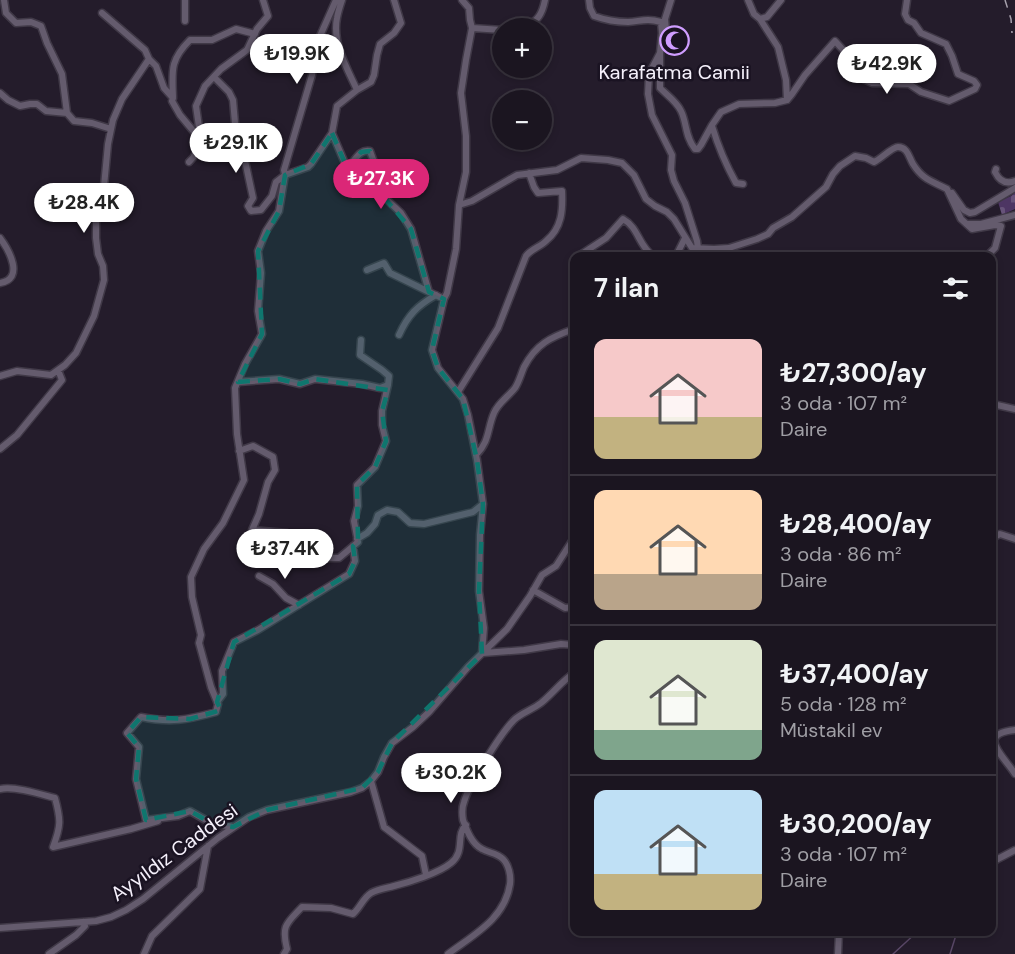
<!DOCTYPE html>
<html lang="tr">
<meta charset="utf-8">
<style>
:root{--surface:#1b1520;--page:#28222d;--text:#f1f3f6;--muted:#a09fa5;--line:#39343e;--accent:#db2777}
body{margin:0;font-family:"DM Sans",sans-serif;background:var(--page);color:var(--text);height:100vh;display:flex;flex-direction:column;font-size:22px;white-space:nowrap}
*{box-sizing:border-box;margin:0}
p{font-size:20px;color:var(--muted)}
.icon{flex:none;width:33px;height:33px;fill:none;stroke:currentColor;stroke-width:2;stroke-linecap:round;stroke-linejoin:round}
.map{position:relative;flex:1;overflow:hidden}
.side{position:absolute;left:570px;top:252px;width:426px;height:684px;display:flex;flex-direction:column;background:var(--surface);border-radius:12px;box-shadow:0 3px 9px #0003,0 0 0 2px var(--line)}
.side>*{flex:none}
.fabs{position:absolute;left:492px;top:18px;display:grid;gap:12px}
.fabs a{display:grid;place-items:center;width:60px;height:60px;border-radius:50%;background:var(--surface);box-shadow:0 3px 9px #0003,0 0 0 2px var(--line);font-size:30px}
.price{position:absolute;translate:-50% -51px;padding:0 14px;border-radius:21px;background:#fff;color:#222;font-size:20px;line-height:39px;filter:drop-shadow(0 2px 3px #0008)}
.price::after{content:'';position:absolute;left:50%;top:36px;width:18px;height:14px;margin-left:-9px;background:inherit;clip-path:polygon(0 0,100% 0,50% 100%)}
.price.active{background:var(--accent);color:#fff}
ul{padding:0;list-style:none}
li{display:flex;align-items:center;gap:18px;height:150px;padding:0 24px}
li+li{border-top:2px solid var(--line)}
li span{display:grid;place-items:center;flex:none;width:168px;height:120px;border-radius:12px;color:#555}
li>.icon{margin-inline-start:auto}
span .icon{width:72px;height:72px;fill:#fffc;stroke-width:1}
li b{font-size:26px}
h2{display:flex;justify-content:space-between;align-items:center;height:72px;padding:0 24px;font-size:26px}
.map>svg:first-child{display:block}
.cemetery{fill:url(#cemetery-stones)}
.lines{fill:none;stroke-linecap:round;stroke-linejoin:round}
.stream{stroke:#5a4868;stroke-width:1.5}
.minor-casing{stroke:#403947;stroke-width:9}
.minor{stroke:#645b6d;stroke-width:6}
.rail{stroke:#a8a2ae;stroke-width:1.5;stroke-dasharray:8 8;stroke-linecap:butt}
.marked{fill:#0f766e;fill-opacity:0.2;stroke:#0f766e;stroke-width:4.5;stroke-dasharray:12 8;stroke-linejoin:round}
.labels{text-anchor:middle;stroke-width:5;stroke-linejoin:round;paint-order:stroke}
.poi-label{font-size:20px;fill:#f5f0fb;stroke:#1a1322}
.street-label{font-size:20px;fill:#f5f0fb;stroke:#1a1322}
</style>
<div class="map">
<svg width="1015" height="954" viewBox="0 0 1015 954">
<defs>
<pattern id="cemetery-stones" width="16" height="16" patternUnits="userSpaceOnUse" patternTransform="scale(1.5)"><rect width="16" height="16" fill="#4d3563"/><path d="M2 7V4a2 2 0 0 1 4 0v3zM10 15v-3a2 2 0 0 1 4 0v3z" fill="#67537a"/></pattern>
</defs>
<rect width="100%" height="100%" fill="#241c2b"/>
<path class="cemetery" d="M1015,192v17l-13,6 -4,-13 13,-6z"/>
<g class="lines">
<path class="stream" d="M893,954l24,-22
M950,954l7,-22"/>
<defs>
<path id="minor" d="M4,0l2,13 10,10 15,-1 10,4 6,17 15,31 5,39 7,8 18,2 19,6
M342,0c-2,6 -4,12 -5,18 -5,25 10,50 20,72
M462,0l7,8 1,12 2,8 -6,32 -5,33 5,43v36l-7,33 -3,44 -9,44 -3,6 -12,51 6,18 25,31 5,16 9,45 6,44 -3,31 -1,56 5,37 -2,25
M589,0l1,8 4,8c11,4 22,6 34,6 14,-1 18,-4 33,0l1,11 -2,20 -11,21 -1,20 4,21 20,40 -1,15 3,11 11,22 12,38 1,7
M748,0l6,14 6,5 7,-2 14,-17
M102,13l43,37 4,9 7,7 8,22 9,10 -1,3 8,14 20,24 2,-6 -3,-6 -3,-21 9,-20 16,-17 26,-19 10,-21 11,-13 -5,-16
M760,19l18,28 8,33 1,20
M185,21v-21
M472,28l30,2
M525,28c13,-8 17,-13 20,-28
M662,33l4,-3 -1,-11 6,-19
M660,53v35c7,7 17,14 21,23 6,12 4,26 14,38h3l3,-4 11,-20 9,-13 18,-8 36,-1 12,-3 5,-6 13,-19 30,-34 10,11 6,18 12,9 9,4 37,1 12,8 28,9 26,-12 2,-4 -3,-4 -16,-7 -6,-18 -6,-12 -25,-11 -7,-10 -6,-3 -3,-6 2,-14
M214,77l15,15 4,8 2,23 6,19 12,56 -5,8 3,5 10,-1 11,-14 4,-14 9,-7 23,-8 3,-3 21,-31 5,-27 20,-16 14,-8 3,-7 3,-20 3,-11 14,-11 7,-10 -7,-23
M0,93l8,7 12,6 10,-2h7l9,7 21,2
M173,97c-1,-27 -3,-37 17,-57h22l24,-11 19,5
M712,126c6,20 14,39 24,57l7,1
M332,133l15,35c8,-6 11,-19 23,-17l4,11 8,33 19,18 10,16 18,63 15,7
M189,162c7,-6 9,-13 11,-23
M996,169l-1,3c4,8 10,13 20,9
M952,193l12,17 6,3 5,-1 40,-24
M459,205l13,-4 45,-26 40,-5 24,-12 27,2 14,3 12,12 12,24 9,7 12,6 7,7 18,29 22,1 15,-1 28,-9 11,-5 5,-6 19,-11 34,-30 7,-13 7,-8 15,-10 11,2 8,4c7,-3 18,-15 24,-15 10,0 11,11 15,17 10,16 19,17 34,25l14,30 11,10 23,-4 6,1 -6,22 -8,8
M968,224h13l34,-9
M0,238c9,12 25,41 0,45
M580,255l26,-17 17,-19c16,9 15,26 30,37
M676,256l9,-18
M367,270l17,-7 6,10 39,19
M399,335c9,-20 18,-29 37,-40
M0,376l17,-5 34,4 14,-10 11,-12 18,-37 10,-36 -1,-14 -5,-12 -2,-16v-16l7,-25 5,-53 5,-24 9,-21 27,-40
M238,382l41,-3 21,5 15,-5 47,5 18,4 8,-3 1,-9 -7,-6 -22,-15 1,-15
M458,392l40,-64 28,-72c5,-7 14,-9 20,-15 16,-13 17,-31 16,-50l-24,2 -4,-6 -5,-14
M992,406l5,-1 18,4
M0,449l17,-14 45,-55 -4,-10
M239,451l14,-5 20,11 2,13 -7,12 -9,32 -7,16 35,3 28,15 14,10h10l19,-16 -4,-21 4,-15 -1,-21 18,-18 11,-26 -4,-16v-14l6,-26
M476,455c14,-14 11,-26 18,-42 4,-10 14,-16 21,-25 4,-6 6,-14 9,-21 12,-23 27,-30 50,-38
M992,538l8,-4 15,5
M357,539l10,-6 8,-9 3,-9 9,-5 11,2 12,11 14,1 49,-12 10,-8
M259,576l14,8 13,14 13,7
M533,590l32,18 9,-1
M483,653l41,-3 37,-6 13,1
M217,702l6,-8 -1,-23 12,-29 24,-12 91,-56 6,-13 -2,-15
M1015,730c-40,4 -11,26 0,44
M371,781l13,46 38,29 4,19
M0,789c15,-3 40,5 55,9 6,22 6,28 -2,49l78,-18 27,-8
M233,827l-22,-4 -21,-12 -12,5 -32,4 -10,-41 3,-32 -12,-14 14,-16c29,6 46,3 75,-5l2,-8 -7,-17 -12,-44 2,-8 -9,-38 -1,-20 13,-28 19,-26 21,-43 -7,-46 -2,-46 10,-24 17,-30 -4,-23 3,-38 -3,-22 8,-20 13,-20 6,-36 -1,-5 28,-95 4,-30 20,-45
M992,862l23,-12
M0,928l96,-7 15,-4 15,-7 17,-11 75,-61 31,-21 18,-7 84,-18 11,-4 9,-7 7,-9 6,-15 8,-14 21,-16 16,-15 39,-45 39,-38 23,-33 12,-21 14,-9 18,-28
M49,954l27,-19 9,-9 -2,-4
M144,954l8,-18 48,-47 8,-43
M284,954l3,-5c-6,-24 0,-26 15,-42l29,1 22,6c7,-6 10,-16 18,-21 7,-4 16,-5 23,-7 16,-4 45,-13 57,-23 15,-12 4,-28 15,-38
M448,954c25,-19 57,-35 62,-70 1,-8 -1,-19 -7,-25 -6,-6 -14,-6 -21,-10 -10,-5 -15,-18 -19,-29 -1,-6 -1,-13 1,-18 5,-18 37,-69 50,-82 7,-7 18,-10 27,-17 11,-9 21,-22 33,-30
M838,954l1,-22"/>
</defs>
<use href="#minor" class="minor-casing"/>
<use href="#minor" class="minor"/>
<path class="rail" d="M1005,0l6,19 1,14"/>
</g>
<path class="marked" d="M332,133l16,37 13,-18 9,-1 12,44 29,34 18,63 15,7 -12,51 6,18 25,31 14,61 6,44 -4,87 3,63 -90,89 -14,29 -16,16 -95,22 -34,17 -22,-4 -21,-12 -44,9 -10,-41 3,-32 -12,-14 14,-16 49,2 31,-9 -4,-8 17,-60 115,-68 6,-13 -2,-15 5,-4 -1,-57 18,-18 11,-26 -4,-30 6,-21 -73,-11 -15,5 -21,-5 -41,3 24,-48 -4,-83 21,-40 6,-36 26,-11z"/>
<defs>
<symbol id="mosque-ring" viewBox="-11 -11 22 22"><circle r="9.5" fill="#1a1322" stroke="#cf9dff" stroke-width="1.5"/><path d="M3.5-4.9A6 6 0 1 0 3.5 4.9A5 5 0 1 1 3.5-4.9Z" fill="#cf9dff"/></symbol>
</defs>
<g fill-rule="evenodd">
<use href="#mosque-ring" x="658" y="24" width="33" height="33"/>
</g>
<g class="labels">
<g class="poi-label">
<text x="674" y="79">Karafatma Camii</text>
</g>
<g class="street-label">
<text transform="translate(174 852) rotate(-36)" y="7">Ayyıldız Caddesi</text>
</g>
</g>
</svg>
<div class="fabs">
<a>+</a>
<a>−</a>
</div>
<b class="price" style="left:297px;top:85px">₺19.9K</b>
<b class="price" style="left:887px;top:95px">₺42.9K</b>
<b class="price" style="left:236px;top:174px">₺29.1K</b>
<b class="price active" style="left:381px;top:210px">₺27.3K</b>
<b class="price" style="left:84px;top:234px">₺28.4K</b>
<b class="price" style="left:285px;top:580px">₺37.4K</b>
<b class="price" style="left:451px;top:804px">₺30.2K</b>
<section class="side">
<h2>7 ilan<svg class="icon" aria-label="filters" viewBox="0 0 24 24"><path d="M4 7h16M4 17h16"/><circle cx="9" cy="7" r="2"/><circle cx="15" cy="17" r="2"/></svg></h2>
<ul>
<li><span style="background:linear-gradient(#f6c9c9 65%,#c2b280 0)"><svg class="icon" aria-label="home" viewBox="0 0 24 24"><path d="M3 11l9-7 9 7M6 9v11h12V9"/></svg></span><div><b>₺27,300/ay</b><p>3 oda · 107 m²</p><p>Daire</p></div></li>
<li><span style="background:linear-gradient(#ffd9b3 70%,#b9a48a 0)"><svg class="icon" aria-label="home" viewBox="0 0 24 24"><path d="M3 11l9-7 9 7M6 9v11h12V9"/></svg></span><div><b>₺28,400/ay</b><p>3 oda · 86 m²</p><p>Daire</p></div></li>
<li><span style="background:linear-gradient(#dfe7d0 75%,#7fa58c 0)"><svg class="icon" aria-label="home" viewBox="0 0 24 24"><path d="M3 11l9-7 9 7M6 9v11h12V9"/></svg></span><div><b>₺37,400/ay</b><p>5 oda · 128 m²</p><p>Müstakil ev</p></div></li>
<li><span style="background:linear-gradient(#bfe0f5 70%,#c2b280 0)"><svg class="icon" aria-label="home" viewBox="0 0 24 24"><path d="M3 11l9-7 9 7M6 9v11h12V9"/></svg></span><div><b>₺30,200/ay</b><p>3 oda · 107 m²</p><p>Daire</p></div></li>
</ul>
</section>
</div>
